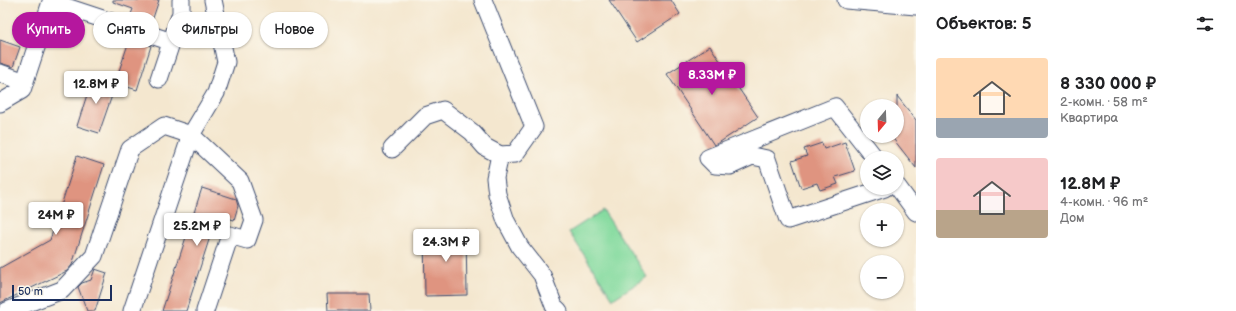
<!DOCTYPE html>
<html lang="ru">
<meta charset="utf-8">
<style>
:root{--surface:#fff;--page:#f6f6f6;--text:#202124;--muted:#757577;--accent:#b5179e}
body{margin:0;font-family:"Balsamiq Sans",sans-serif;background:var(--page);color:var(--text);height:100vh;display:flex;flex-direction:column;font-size:15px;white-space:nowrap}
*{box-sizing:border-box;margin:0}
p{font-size:13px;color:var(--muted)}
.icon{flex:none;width:22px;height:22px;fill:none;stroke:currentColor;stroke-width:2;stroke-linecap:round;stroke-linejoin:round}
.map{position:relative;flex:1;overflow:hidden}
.side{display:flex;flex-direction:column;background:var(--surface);width:320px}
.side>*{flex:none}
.banner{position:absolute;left:12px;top:12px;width:380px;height:36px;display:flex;gap:8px}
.needle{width:26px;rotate:199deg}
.buttons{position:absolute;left:860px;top:99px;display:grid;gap:8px}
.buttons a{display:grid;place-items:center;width:44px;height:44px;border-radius:50%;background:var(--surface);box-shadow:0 1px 3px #0004;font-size:20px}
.scale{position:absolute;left:12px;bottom:10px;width:100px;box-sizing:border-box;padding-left:4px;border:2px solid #1b2f5e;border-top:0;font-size:11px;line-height:14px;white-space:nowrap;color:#1b2f5e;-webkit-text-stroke:3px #fbf7ec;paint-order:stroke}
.price{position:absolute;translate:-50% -34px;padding:0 9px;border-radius:4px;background:#fff;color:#222;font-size:13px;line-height:26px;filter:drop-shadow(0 1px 2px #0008)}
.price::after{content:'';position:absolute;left:50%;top:24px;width:12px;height:9px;margin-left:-6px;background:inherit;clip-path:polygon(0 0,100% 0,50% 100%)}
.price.current{background:var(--accent);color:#fff}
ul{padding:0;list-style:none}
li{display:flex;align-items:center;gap:12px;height:100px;padding:0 20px}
li span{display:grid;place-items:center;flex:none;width:112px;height:80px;border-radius:4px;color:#555}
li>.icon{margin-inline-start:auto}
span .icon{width:48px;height:48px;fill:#fffc;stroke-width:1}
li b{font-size:17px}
h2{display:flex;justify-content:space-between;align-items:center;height:48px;padding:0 20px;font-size:17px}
.pill{padding:0 14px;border-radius:18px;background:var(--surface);box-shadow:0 1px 3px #0004;font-size:14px;line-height:36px}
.pill.current{background:var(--accent);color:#fff}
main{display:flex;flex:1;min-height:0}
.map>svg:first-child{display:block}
.green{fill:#83da9e;stroke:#4f847e}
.building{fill:#df9480}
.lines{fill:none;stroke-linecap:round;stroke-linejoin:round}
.minor-casing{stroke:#3c4b6f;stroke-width:19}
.minor{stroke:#fff;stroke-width:17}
</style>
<main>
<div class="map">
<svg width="916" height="311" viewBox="0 0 916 311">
<rect width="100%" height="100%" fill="#fbf7ec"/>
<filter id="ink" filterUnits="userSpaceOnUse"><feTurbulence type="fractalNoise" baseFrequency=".025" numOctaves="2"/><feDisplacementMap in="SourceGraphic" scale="8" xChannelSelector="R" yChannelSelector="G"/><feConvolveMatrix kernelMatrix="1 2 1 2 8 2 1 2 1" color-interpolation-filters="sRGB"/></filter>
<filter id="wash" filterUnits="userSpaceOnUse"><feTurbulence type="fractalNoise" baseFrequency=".012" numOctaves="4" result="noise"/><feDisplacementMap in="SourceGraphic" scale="16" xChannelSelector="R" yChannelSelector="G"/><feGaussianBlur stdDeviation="0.9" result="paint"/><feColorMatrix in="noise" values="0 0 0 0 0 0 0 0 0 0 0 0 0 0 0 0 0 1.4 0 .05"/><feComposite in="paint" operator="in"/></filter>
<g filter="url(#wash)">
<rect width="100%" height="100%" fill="#f4e7cf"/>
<path class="green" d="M603,210l44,67 -34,22 -44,-67z"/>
<g id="blocks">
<path class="building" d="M113,0h46l-8,24h-5l-4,2 -2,-4 -10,-5 3,-8 -20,-7z
M609,0h62l9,14 -43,28z
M139,37l2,4 10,5 -14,44 -22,-7 15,-45 5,1z
M0,40l20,7 -7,20 -13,-4z
M710,46l48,71 -38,25 -6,3 -47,-71z
M93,76l23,8 -17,49 -22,-7z
M897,96l19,24v48l-25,-32h6z
M845,142l10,29 -20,6 3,7 -18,6 -3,-7 -16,5 -9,-27 15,-5 -3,-7 18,-6 2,6z
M77,156l27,9 -32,100 -5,6 -67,32v-35l50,-28z
M202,188l34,11 2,7 -4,14 -17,-5 -31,96h-24z
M466,230l1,65 -42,1 -1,-65z
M95,269l12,4 -12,38h-8l-9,-24 4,-4 9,-3z
M327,294h42l1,17h-42z"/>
</g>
</g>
<g filter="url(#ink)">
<use href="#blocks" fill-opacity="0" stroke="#3c4b6f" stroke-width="1"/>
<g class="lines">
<defs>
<path id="minor" d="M846,0l70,6
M148,34l24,8
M0,73l25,9
M159,79l22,-66v-13
M0,103l22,-13 29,-88 82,27
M392,149l33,-33 18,-6 29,22 13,15 15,8 15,-1 19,-27 -51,-127
M500,155l-5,23 2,16 9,27 14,26 22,28 12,31 5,5
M875,158l-40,-51 -127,51 7,7 15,1 22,-10 15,3 21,61 97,-32
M897,186l19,26
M7,311l55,-21 32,-34 36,-107 34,-23 27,9 25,-42 10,-31 -13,-62
M132,311l59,-176 49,46 14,39 -7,20 -17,-5 -25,76"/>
</defs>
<use href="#minor" class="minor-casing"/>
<use href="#minor" class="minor"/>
</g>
</g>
</svg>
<div class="buttons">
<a><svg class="needle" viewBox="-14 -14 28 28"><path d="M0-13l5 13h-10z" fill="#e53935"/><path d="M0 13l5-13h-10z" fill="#757577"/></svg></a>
<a><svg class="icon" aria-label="layers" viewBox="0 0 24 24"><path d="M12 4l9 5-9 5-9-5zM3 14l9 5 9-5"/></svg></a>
<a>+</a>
<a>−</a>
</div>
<div class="scale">50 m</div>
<b class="price current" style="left:712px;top:96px">8.33M ₽</b>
<b class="price" style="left:96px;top:105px">12.8M ₽</b>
<b class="price" style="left:56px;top:236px">24M ₽</b>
<b class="price" style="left:197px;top:247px">25.2M ₽</b>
<b class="price" style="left:446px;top:263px">24.3M ₽</b>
<div class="banner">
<a class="pill current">Купить</a>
<a class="pill">Снять</a>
<a class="pill">Фильтры</a>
<a class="pill">Новое</a>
</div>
</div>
<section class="side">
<h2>Объектов: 5<svg class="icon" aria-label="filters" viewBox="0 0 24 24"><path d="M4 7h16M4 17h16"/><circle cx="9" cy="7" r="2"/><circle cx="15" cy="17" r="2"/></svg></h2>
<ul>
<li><span style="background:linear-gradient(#ffd9b3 75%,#9aa5b1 0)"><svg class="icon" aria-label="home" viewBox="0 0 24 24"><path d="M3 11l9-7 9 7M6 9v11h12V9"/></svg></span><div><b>8 330 000 ₽</b><p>2-комн. · 58 m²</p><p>Квартира</p></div></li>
<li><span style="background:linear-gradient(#f6c9c9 65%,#b9a48a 0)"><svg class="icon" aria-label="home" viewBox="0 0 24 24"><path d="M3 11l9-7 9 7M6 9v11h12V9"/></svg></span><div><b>12.8M ₽</b><p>4-комн. · 96 m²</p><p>Дом</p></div></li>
</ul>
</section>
</main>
